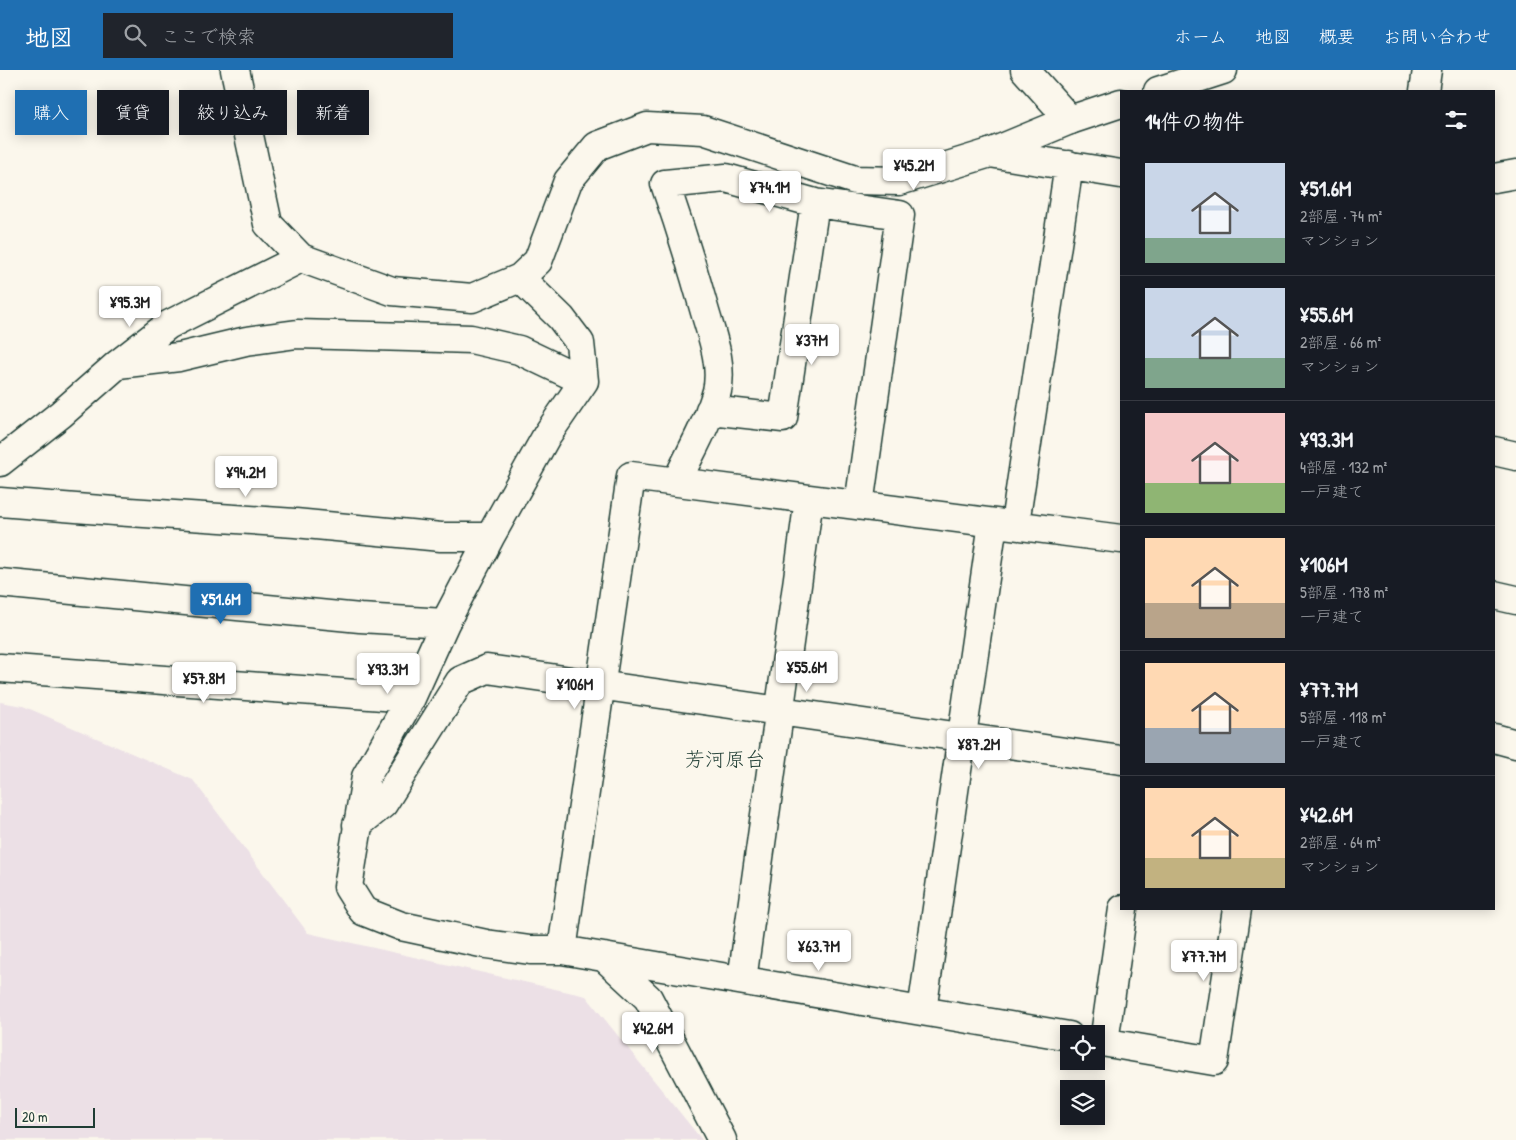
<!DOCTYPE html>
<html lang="ja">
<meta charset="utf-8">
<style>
:root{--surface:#171b24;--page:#20242c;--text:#f1f3f6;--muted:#9ea1a6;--line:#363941;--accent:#1f6fb2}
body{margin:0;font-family:"Patrick Hand","Klee One",sans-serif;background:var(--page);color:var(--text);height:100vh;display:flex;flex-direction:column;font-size:19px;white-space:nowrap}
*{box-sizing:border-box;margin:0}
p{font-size:16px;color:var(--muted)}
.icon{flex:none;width:28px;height:28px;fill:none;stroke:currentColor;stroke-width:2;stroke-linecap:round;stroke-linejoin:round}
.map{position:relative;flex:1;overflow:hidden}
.sheet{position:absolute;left:1120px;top:20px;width:375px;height:820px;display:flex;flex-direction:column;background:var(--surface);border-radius:0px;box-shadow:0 2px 12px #0003}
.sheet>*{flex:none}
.hud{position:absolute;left:15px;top:20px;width:475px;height:45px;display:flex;gap:10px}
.fabs{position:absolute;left:1060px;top:955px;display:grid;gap:10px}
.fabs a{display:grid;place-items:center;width:45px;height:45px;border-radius:0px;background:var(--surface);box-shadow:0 2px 12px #0003;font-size:25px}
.scale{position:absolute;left:15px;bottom:12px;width:80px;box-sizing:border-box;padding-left:5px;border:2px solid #1f3d34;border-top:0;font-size:14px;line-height:18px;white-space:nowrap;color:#1f3d34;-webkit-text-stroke:4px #fbf7ec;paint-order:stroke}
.price{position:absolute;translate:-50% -42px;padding:0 11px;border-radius:5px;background:#fff;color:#222;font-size:16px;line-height:32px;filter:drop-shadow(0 1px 2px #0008)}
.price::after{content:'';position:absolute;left:50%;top:30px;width:15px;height:11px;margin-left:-8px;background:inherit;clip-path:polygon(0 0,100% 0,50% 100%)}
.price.current{background:var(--accent);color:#fff}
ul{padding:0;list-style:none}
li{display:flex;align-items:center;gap:15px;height:125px;padding:0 25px}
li+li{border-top:1px solid var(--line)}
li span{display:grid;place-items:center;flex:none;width:140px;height:100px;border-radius:0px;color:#555}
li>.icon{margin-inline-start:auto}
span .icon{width:60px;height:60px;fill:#fffc;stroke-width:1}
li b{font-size:21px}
h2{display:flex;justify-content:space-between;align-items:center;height:60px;padding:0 25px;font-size:21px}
.tag{padding:0 18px;border-radius:0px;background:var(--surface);box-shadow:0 2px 12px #0003;font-size:18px;line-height:45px}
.tag.current{background:var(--accent);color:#fff}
header{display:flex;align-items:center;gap:30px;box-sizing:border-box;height:70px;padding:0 25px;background:var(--accent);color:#fff}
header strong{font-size:24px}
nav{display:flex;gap:28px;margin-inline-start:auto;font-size:18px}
.search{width:350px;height:45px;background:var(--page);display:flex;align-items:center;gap:12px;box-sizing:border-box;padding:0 18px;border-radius:0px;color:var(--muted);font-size:19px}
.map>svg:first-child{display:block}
.built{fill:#ece0e6}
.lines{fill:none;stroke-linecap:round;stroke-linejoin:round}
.minor-casing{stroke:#1f3d34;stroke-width:31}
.tertiary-casing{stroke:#1f3d34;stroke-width:31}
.minor{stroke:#fbf7ec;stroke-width:28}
.tertiary{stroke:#fbf7ec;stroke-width:28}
.labels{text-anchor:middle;stroke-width:4.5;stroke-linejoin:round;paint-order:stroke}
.quarter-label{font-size:20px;fill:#1f3d34;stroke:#fbf7ec}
</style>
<header>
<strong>地図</strong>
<div class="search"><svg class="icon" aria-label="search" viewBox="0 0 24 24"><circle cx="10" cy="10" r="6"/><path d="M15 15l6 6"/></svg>ここで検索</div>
<nav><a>ホーム</a><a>地図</a><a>概要</a><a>お問い合わせ</a></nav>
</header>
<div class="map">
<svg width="1516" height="1070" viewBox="0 0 1516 1070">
<rect width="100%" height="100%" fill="#fbf7ec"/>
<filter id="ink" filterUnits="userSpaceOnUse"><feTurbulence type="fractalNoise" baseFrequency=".02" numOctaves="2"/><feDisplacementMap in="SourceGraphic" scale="10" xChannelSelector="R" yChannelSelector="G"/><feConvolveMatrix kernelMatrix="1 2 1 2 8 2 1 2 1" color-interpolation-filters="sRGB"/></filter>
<g filter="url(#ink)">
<path class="built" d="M0,632l23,4 170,74 115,153 278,63 116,144h-702z"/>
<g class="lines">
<defs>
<path id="minor" d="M1025,0l45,50
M1424,21l3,-21
M990,83l131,21
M1494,108l22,-4
M520,208l41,40 19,25 4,38 -37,54 -57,102 -45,86 -34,75 -45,79 -18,110 15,24 38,15 85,18 44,6h32l507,86
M118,294l61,-7 67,-16 51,-7 112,3 62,2 48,11 65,31
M710,340l73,8 32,-215
M1494,381l22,5
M0,392l61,-48 57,-50 50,-39 133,-67
M677,411c13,-28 32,-60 40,-90 6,-26 -5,-55 -12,-79 -12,-43 -25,-85 -40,-128l61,-6 89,25 85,12 -41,290
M0,432l114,9 181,12 146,14h49
M1017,440l52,-345
M0,513l360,35 85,5
M1494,525l22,5
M0,598l411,30
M1494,668l22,6
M357,755l26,-21 77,-123 27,-12 634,91
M562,880l69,-474 490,63
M604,887l44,41 74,142
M742,910l67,-481
M922,941l71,-488
M1096,971l118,20 23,-152
M1104,972l19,-133"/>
<path id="tertiary" d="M235,0l33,154 33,34 91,33 80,7 48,-20 18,-17 30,-80 29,-35 50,-19 56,3 152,50 44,1 91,-28 80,-33 51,-17
M1158,21l65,-21"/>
</defs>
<use href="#minor" class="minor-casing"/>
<use href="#tertiary" class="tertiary-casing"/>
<use href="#minor" class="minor"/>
<use href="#tertiary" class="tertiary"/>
</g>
</g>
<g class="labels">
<g class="quarter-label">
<text x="725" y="696">芳河原台</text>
</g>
</g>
</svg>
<div class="fabs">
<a><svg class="icon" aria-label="locate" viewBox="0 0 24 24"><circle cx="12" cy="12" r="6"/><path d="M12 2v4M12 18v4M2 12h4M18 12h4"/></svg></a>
<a><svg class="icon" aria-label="layers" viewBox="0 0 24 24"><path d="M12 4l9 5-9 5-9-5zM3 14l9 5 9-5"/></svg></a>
</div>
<div class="scale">20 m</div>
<b class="price" style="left:914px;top:121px">¥45.2M</b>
<b class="price" style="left:770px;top:143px">¥74.1M</b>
<b class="price" style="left:130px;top:258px">¥95.3M</b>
<b class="price" style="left:812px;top:296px">¥37M</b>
<b class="price" style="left:246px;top:428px">¥94.2M</b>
<b class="price current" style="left:221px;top:555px">¥51.6M</b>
<b class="price" style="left:807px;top:623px">¥55.6M</b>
<b class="price" style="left:388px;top:625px">¥93.3M</b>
<b class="price" style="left:204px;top:634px">¥57.8M</b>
<b class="price" style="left:575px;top:640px">¥106M</b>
<b class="price" style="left:979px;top:700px">¥87.2M</b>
<b class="price" style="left:819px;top:902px">¥63.7M</b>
<b class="price" style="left:1204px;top:912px">¥77.7M</b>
<b class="price" style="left:653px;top:984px">¥42.6M</b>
<div class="hud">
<a class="tag current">購入</a>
<a class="tag">賃貸</a>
<a class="tag">絞り込み</a>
<a class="tag">新着</a>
</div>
<section class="sheet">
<h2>14件の物件<svg class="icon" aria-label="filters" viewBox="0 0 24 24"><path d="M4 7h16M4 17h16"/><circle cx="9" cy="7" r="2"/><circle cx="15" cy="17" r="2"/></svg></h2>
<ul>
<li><span style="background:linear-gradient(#c9d6e8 75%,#7fa58c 0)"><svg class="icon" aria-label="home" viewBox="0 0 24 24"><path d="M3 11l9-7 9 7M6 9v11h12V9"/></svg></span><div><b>¥51.6M</b><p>2部屋 · 74 m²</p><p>マンション</p></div></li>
<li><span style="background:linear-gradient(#c9d6e8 70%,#7fa58c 0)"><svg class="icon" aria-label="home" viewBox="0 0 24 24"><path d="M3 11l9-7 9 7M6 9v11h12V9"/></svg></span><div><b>¥55.6M</b><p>2部屋 · 66 m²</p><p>マンション</p></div></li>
<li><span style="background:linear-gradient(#f6c9c9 70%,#8fb573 0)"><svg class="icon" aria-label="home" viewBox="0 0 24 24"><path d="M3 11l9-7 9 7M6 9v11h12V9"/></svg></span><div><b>¥93.3M</b><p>4部屋 · 132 m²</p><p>一戸建て</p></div></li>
<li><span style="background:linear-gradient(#ffd9b3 65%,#b9a48a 0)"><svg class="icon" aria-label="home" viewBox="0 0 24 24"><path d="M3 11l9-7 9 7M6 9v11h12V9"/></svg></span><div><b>¥106M</b><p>5部屋 · 178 m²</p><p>一戸建て</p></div></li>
<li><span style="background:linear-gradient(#ffd9b3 65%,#9aa5b1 0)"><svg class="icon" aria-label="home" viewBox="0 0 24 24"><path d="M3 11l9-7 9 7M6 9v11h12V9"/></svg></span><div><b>¥77.7M</b><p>5部屋 · 118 m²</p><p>一戸建て</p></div></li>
<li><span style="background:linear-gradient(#ffd9b3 70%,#c2b280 0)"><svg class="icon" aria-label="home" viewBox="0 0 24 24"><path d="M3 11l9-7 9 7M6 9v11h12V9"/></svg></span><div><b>¥42.6M</b><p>2部屋 · 64 m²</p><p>マンション</p></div></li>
</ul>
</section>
</div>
